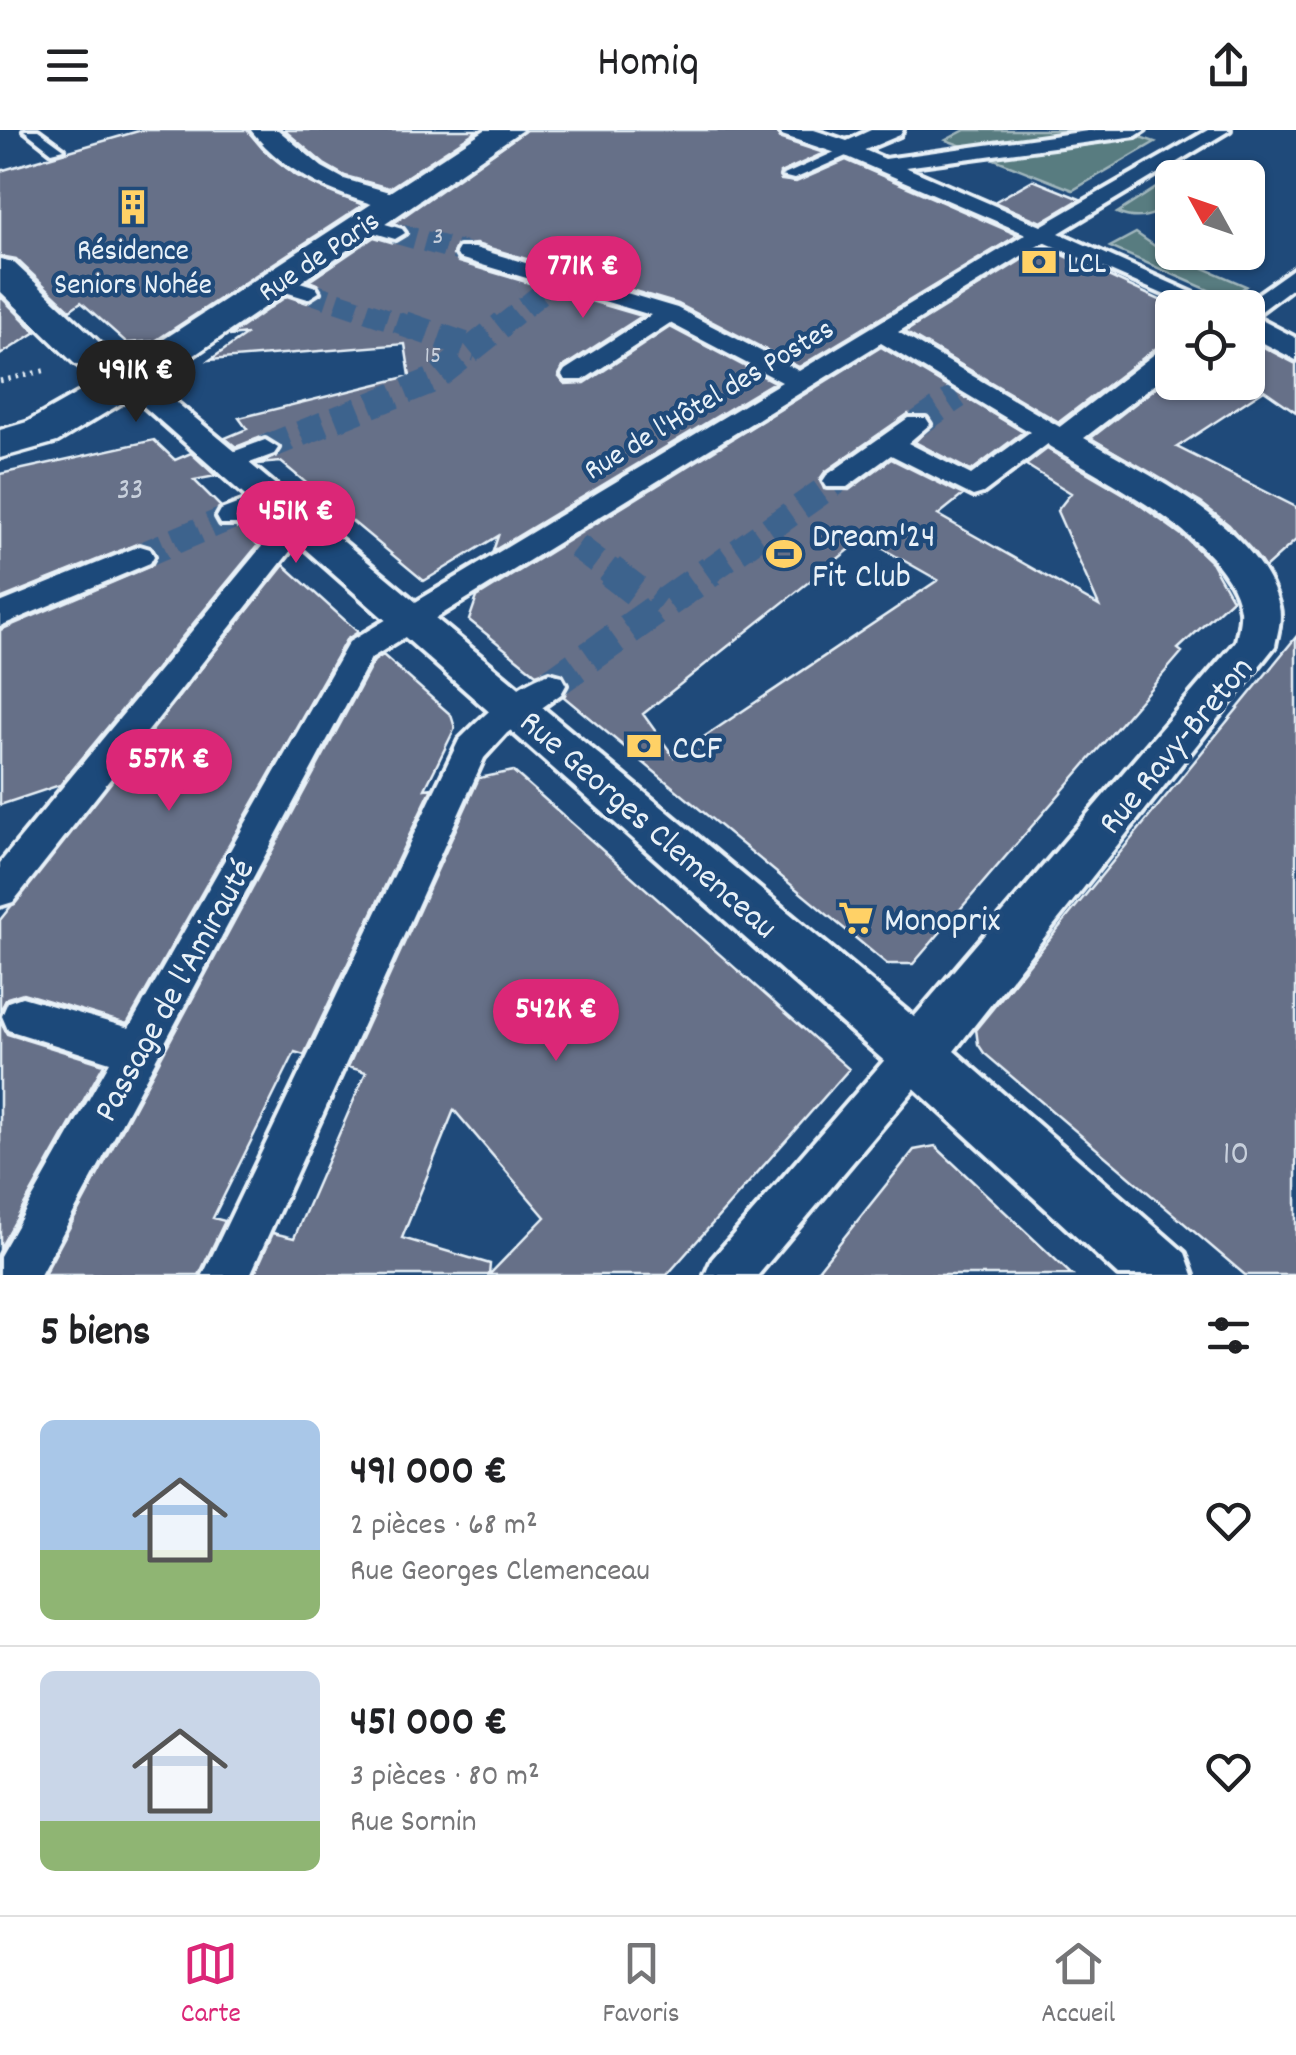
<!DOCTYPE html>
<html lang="fr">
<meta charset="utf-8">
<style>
:root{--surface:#fff;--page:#f2f2f2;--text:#202124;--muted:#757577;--line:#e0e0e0;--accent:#db2777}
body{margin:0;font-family:Dekko,sans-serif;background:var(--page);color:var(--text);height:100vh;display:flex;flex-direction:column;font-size:38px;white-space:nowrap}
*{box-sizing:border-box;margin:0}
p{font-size:32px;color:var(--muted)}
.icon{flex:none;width:55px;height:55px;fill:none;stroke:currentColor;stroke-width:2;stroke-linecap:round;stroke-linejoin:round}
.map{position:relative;height:1145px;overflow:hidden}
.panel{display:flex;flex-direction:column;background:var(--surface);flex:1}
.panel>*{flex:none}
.needle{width:65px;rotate:310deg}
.buttons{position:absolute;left:1155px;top:30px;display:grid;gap:20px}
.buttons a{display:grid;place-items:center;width:110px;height:110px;border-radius:15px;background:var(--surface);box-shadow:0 2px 8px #0004;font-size:50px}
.price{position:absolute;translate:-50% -85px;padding:0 22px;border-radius:35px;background:var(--accent);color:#fff;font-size:32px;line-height:65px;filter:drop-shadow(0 2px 5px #0008)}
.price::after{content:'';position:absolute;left:50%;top:60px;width:30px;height:22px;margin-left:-15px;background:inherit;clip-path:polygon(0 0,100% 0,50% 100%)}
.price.active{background:#222;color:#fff}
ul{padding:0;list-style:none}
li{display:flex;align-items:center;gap:30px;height:250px;padding:0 40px}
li+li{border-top:2px solid var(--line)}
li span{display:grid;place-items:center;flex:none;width:280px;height:200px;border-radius:15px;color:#555}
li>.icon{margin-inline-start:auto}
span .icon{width:120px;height:120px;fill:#fffc;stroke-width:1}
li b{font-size:42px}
h2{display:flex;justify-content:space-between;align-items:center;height:120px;padding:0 40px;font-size:42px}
header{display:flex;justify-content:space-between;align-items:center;height:130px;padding:0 40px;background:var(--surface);font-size:45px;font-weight:600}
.menu{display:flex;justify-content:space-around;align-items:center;height:140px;border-top:2px solid var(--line);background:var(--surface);font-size:28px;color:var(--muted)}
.menu a{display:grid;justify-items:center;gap:5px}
.menu .active{color:var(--accent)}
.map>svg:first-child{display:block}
.green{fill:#587b80;stroke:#a0b6bc;stroke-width:2.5}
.building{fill:#666f88;stroke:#e8f1f8;stroke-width:2.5;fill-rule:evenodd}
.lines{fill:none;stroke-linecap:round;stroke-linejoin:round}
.pedestrian-tunnel-far2{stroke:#3d638d;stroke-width:21;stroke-dasharray:21 10;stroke-linecap:butt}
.pedestrian-tunnel-far1{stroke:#3d638d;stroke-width:26;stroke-dasharray:26 12;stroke-linecap:butt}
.pedestrian-tunnel{stroke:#3d638d;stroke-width:32;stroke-dasharray:32 16;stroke-linecap:butt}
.service-casing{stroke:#e8f1f8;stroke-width:8}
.pedestrian-casing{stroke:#e8f1f8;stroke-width:8}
.minor-casing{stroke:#e8f1f8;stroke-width:8}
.tertiary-casing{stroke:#e8f1f8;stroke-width:7}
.path{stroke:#e8f1f8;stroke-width:5;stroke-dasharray:2.5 6;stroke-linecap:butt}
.service{fill:#1f4a7a;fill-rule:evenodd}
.pedestrian{fill:#1f4a7a;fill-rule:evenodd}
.minor{fill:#1f4a7a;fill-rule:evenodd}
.tertiary{fill:#1f4a7a;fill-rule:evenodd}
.labels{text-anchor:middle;stroke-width:9;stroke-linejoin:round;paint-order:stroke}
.far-number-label{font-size:25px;fill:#c8d0dc}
.far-poi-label{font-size:30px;fill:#e8f1f8;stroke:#1f4a7a}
.far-street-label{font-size:30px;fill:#e8f1f8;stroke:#1f4a7a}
.number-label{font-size:30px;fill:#c8d0dc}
.poi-label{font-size:35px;fill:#e8f1f8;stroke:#1f4a7a;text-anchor:start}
.street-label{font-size:35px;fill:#e8f1f8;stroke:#1f4a7a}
.near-number-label{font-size:35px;fill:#c8d0dc}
</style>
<header><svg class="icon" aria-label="menu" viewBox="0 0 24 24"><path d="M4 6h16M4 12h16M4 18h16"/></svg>Homiq<svg class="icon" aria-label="share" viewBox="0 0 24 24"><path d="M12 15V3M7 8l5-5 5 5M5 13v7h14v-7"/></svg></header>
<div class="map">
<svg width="1296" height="1145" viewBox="0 0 1296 1145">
<rect width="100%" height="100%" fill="#1f4a7a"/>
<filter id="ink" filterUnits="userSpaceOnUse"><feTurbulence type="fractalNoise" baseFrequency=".01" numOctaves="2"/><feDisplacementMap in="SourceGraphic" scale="20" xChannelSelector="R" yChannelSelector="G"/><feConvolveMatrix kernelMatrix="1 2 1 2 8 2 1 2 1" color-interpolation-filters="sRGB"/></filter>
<g filter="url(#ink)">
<path class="green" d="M965,0h142l-129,22 -32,-12z
M1128,3l27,9 -82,48 -89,-35z
M1184,40l5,2 -2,5 -15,1v26c-18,12 -34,18 -55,9z
M1136,103l23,16 87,37 -17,13 -119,-52z"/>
<path class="building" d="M142,0h105l16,19 34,27 66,29 -208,136 -28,2 -46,-41 -11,8 -54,-51 -16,-3v-85z
M284,0h194l-89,58 -44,-12 -21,-12z
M526,0h249l6,9 43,14 -44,20 1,7 15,2 50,-22 172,75 -219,132 -121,-63 -202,-60 -20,2 -3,9 5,7 184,54 -79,51 -4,10 6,7 20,-1 85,-56 104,55 -281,169 5,-15 -74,45 -143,-119 -24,2 20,-8 3,-11 -16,-9 -28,11 -11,-9 22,-9 -8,-11 171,-42 -5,-32 -195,16 37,-26 -18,2 58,-40 20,7 14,-8 -2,-10 -10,-4 65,-44 20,6 13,-7 -2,-9 -11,-4z
M1033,50l47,19 -39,23 -47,-20z
M1044,116l133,62h-5v36l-13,2 -100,76 -154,-90z
M0,166l36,36 -36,23z
M1248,209l48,25v48l-32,-22 -87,57 119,60v33l-31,28 -36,-43 -28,-22 -110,-65 81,-63v7h76z
M881,217l142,85 -52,39 -56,-29 18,-20 -7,-8h-18l-83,58 -5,7 4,10 25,1 42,-31 72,36 -25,20 161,91 -42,-95 14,-18 -45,-28 21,-16 82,48 58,42 24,23 21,37 -54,50 4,3 -269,312h-26l-323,-267 5,-10 -5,-13 -13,-5 -15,5 -67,-54 8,-23zM864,408l74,42 -264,177 -31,-43z
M154,310l21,20 16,-7 25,23 -22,4 26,26 -6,9 4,11 23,2 17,17 -198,240 -60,20v-175l151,-64 6,-8 -4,-11 -14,-4 -139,56v-125z
M284,435l74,67 -12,8 -219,384 -104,-31 -16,5 -7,13v-91z
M1296,507v638h-51l-261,-222 -6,-9 -2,-15z
M383,525l68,60 4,13 -30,61 7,-1 -128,267 -9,-3 -82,166 12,3 -26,54h-155l330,-614z
M513,641l336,298 -182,206h-178l56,-58 -91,-107 -52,128 88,26 -1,11h-235l19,-42 21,5 72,-166 -18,-5 131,-289z
M0,891l7,13 97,30 -104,184z
M935,1016l137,129h-258l100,-125z"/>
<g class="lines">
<path class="pedestrian-tunnel-far2" d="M395,103l72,20
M308,162l103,35
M500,197l42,-34"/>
<path class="pedestrian-tunnel-far1" d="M404,194l73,25
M917,294l41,-28
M265,318l168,-68 70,-56
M577,416l36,27
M140,426l91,-39
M707,443l130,-92"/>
<path class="pedestrian-tunnel" d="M610,441l48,37
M550,555l161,-114"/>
<defs>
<path id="service" d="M24,0h14l26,19 -12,3z
M848,16l7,4 -2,3 -59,26 -12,-3z"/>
<path id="pedestrian" d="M1095,0h50l-9,6 -231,31 136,59 167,-96h22l-171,103 167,75h-31l-151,-66 -146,90 172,101 4,6 -4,6 -9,2 -12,-4 -66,50 -10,3 -82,-41 -44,32h-20l-4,-6 4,-6 81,-57h18l4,6 -22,19 63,32 59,-43 -149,-89 -510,315 -331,617h-40v-19l110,-194 -102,-32 -6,-14 6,-14 14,-5 107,31 220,-386 433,-260 -112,-59 -87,57h-18l-3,-5 3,-5 86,-55 -192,-57 -3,-5 3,-5h16l202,60 122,63 227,-137 -185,-80v-8h14l30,13z
M365,88l37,11 3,4 -10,6 -37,-11 -3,-4z
M1296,137v18l-40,30 -8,2v-9h-10z
M277,145l39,12 3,5 -11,7 -39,-12 -3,-5z
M265,310l13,8 -4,6 -46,17 -13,-8 4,-6z
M271,361l10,3 4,6 -4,6 -40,18h-20l-4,-7 4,-7z
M297,384l10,2 4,7 -4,7 -294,372 -13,4v-43l287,-347z
M140,416l10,3 4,7 -4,7 -150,63v-23z
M550,543l11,3 5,9 -5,9 -54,39 -23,25 -234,517h-47l256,-535c25,-25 56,-56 91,-67z
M917,904l15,6 6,14 -6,14 -174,207h-53l7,-16 190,-219z"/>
<path id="minor" d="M251,0h27l44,37 22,12 62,18 4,6 -13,8c-55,-14 -110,-34 -146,-81z
M779,0h35l33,11 24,-11h32l-3,5 -52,22 -66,-22z
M1248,183l48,25v22l-48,-25z
M1172,217v24l-88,67c65,38 176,88 195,169 3,13 -2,27 -4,39l-321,405 231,202 8,22h-75l-220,-202 -784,-693 5,-7h22l773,644 322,-376c2,-10 5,-21 4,-31 -9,-69 -137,-131 -191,-164l-5,-7 117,-90z"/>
<path id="tertiary" d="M485,0h37l-377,259 -88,53 -57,16v-28l27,-8 74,-42 -27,-17 -74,-72v-32l13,3 89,83 27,17z"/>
</defs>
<use href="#service" class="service-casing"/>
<use href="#pedestrian" class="pedestrian-casing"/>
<use href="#minor" class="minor-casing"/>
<use href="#tertiary" class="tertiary-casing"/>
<path class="path" d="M0,251l47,-11"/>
<use href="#service" class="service"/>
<use href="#pedestrian" class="pedestrian"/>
<use href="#minor" class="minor"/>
<use href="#tertiary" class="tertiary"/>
</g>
</g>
<defs>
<symbol id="building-bare" viewBox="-9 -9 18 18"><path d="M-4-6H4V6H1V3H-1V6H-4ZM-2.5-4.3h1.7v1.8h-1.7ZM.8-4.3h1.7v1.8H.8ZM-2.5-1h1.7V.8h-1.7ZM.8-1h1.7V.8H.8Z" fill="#ffd166" stroke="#1f4a7a" stroke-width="2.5" paint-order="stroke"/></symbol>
<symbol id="bank-bare" viewBox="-9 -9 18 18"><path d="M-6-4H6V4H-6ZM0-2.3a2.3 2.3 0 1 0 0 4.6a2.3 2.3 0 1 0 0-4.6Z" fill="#ffd166" stroke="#1f4a7a" stroke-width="2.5" paint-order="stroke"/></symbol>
<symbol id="stadium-bare" viewBox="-9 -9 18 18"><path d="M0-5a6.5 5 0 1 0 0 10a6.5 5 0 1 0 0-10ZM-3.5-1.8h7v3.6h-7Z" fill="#ffd166" stroke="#1f4a7a" stroke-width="2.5" paint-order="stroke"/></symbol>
<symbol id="supermarket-bare" viewBox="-9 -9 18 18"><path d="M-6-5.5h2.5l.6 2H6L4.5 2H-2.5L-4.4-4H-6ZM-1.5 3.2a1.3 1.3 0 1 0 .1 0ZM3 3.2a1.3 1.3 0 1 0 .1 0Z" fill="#ffd166" stroke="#1f4a7a" stroke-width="2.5" paint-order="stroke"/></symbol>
</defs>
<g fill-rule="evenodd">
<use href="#building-bare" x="108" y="52" width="50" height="50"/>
<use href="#bank-bare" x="1014" y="107" width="50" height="50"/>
<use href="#stadium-bare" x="759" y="399" width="50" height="50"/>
<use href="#bank-bare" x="619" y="591" width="50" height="50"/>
<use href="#supermarket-bare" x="831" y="763" width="50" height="50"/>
</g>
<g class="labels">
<g class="far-number-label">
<text x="438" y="113">3</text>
<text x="433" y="232">15</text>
</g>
<g class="far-poi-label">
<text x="133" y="129">Résidence<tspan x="133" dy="34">Seniors Nohée</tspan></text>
<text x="1067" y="142" text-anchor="start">LCL</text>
</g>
<g class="far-street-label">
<text transform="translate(318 125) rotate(-34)" y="10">Rue de Paris</text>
<text transform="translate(708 268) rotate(-31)" y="10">Rue de l'Hôtel des Postes</text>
</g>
<g class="number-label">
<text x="130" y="368">33</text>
</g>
<g class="poi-label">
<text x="812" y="416">Dream'24<tspan x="812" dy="40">Fit Club</tspan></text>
<text x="672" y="628">CCF</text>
<text x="884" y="800">Monoprix</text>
</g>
<g class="street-label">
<text transform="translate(1174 614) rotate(-50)" y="12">Rue Ravy-Breton</text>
<text transform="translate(650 693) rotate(41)" y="12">Rue Georges Clemenceau</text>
<text transform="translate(172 859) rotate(-61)" y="12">Passage de l'Amirauté</text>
</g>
<g class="near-number-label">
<text x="1236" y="1033">10</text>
</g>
</g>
</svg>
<div class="buttons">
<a><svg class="needle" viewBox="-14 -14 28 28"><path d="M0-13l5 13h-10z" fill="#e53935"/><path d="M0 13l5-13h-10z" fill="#757577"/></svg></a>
<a><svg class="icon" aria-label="locate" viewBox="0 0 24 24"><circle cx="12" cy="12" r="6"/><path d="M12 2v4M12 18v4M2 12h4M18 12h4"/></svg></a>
</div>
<b class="price" style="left:583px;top:191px">771K €</b>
<b class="price active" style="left:136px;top:295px">491K €</b>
<b class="price" style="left:296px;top:436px">451K €</b>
<b class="price" style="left:169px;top:684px">557K €</b>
<b class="price" style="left:556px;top:934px">542K €</b>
</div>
<section class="panel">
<h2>5 biens<svg class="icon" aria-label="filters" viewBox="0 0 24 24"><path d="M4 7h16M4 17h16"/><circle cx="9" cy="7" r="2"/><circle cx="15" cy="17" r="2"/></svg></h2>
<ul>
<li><span style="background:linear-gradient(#a9c7e8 65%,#8fb573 0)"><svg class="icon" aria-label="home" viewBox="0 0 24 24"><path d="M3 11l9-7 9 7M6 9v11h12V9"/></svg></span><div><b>491 000 €</b><p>2 pièces · 68 m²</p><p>Rue Georges Clemenceau</p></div><svg class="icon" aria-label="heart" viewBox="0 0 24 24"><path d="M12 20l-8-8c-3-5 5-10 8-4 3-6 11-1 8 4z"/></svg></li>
<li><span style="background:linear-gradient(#c9d6e8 75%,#8fb573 0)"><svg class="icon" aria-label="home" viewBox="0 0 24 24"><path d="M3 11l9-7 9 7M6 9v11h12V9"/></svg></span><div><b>451 000 €</b><p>3 pièces · 80 m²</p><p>Rue Sornin</p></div><svg class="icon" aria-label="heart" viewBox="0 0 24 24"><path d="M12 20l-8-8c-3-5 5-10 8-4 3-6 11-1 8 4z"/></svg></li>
</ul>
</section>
<nav class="menu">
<a class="active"><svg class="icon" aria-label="map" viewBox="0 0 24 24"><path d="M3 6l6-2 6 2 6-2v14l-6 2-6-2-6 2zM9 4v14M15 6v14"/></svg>Carte</a>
<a><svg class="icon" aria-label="saved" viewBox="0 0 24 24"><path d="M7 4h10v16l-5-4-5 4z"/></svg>Favoris</a>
<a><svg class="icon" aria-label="home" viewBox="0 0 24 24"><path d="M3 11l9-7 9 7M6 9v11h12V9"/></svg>Accueil</a>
</nav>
